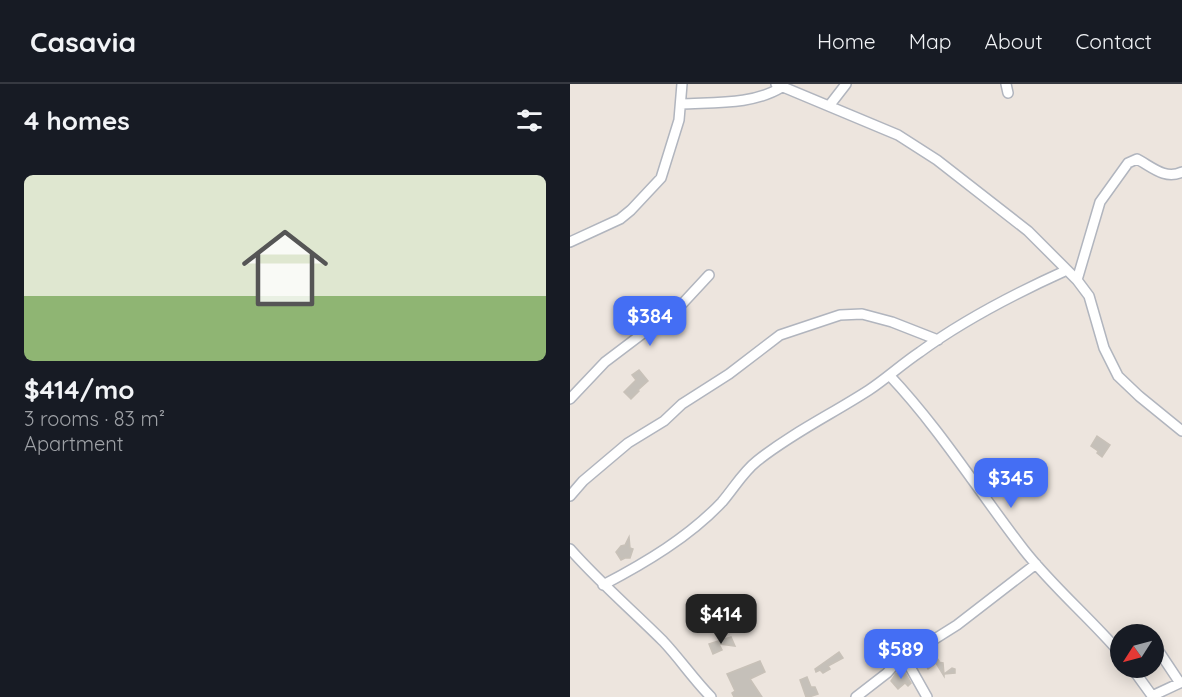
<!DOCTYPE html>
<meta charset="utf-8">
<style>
:root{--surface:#171b24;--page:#20242c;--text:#f1f3f6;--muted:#9ea1a6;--line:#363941;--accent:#446ef4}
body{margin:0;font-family:Quicksand,sans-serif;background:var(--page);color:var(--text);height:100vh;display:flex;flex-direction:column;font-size:22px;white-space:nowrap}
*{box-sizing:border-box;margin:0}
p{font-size:20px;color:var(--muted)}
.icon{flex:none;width:33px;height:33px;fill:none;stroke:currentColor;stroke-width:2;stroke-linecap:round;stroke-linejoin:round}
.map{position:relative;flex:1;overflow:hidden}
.sheet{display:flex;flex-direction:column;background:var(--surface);width:570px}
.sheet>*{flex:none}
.needle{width:39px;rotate:234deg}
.buttons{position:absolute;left:540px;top:540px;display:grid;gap:12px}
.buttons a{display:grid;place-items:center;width:54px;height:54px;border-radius:50%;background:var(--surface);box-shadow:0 3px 15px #0003;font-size:30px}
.price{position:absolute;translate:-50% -51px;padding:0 14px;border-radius:12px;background:var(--accent);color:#fff;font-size:20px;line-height:39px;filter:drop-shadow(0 2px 3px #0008)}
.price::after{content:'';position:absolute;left:50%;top:36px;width:18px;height:14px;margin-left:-9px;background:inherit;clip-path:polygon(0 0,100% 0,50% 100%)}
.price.active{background:#222;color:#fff}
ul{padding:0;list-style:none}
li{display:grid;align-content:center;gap:12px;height:318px;padding:0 24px}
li+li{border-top:2px solid var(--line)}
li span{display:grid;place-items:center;height:186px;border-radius:9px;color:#555}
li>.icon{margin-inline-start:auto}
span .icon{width:108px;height:108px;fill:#fffc;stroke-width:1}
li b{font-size:26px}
h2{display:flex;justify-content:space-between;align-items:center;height:72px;padding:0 24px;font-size:26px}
header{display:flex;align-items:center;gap:36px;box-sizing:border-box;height:84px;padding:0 30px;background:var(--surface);border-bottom:2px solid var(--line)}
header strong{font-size:28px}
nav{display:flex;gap:33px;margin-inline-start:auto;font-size:21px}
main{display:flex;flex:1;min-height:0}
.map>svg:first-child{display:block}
.building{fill:#c5c0b9;stroke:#c8c1b8;stroke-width:1.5}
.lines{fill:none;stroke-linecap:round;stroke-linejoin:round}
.minor-casing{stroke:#b1b5be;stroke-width:12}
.minor{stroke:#fff;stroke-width:9}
</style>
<header>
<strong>Casavia</strong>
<nav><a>Home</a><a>Map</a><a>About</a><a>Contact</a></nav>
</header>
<main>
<section class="sheet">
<h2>4 homes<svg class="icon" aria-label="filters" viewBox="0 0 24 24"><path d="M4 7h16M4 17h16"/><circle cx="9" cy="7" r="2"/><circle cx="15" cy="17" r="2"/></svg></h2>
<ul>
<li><span style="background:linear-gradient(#dfe7d0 65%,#8fb573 0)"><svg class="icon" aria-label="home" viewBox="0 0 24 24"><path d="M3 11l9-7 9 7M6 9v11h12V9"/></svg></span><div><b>$414/mo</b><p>3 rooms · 83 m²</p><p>Apartment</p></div></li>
</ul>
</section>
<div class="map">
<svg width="612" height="613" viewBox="0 0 612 613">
<rect width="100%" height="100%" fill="#ede5de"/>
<path class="building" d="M69,286l9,11 -10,9 1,1 -8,8 -7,-7 12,-12 -4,-5z
M527,352l13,9 -8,12 -5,-4 1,-2 -7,-5z
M59,453l1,11 3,1 -3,9h-5l-4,2 -5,-8 5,-6 4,-1z
M161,553l4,9 -16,-2 3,6 -9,4 -4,-10z
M362,567l7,10 -1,1 5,1 1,11 8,-6 3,1v4l-11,1v2l-8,-13 -8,6 -7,-11z
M269,568l4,6 -15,8 2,3 -7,4 -3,-3 -4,2 -1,-3z
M190,577l5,11 -15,7 12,18h-28l-2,-4 3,-2 -8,-17z
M333,585l8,14 -3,3 -3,-3 -7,6 -7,-8 5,-8 4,1z
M237,593l4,10h4l3,7 -9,3h-3l-6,-17z"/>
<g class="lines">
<defs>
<path id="minor" d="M206,0l122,51 39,25 91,71 49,49 12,16 15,52 14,28 21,20 43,35
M436,0l2,9
M111,20c33,-2 72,1 101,-17
M259,22l17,-22
M0,158l50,-23 11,-9 30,-32 18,-58 3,-36
M507,196l23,-78 28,-39 9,-4c15,8 28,21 45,13
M320,292c50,53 89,116 134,174 29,37 66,68 96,103
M0,315l35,-37 78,-59 26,-28
M0,412l13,-15 45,-38 36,-22 18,-17 47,-30 51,-39 60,-20 22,-1 30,8 46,18
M0,465c29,33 62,61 93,92 17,18 31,39 48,56
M33,501c42,-22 86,-48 119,-83 12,-14 21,-30 35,-41 35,-28 75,-47 112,-71 18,-12 33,-26 51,-38 45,-33 96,-59 147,-82
M584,560l26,39
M335,574l22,39
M562,584l21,29
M582,612l30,-14
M286,613l31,-24 8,-9 62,-39 79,-61"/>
</defs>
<use href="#minor" class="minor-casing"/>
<use href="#minor" class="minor"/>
</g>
</svg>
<div class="buttons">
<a><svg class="needle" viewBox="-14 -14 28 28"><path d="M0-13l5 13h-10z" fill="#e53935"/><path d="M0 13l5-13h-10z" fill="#9ea1a6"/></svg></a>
</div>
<b class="price" style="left:80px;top:263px">$384</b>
<b class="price" style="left:441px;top:425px">$345</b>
<b class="price active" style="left:151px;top:561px">$414</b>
<b class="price" style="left:331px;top:596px">$589</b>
</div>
</main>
